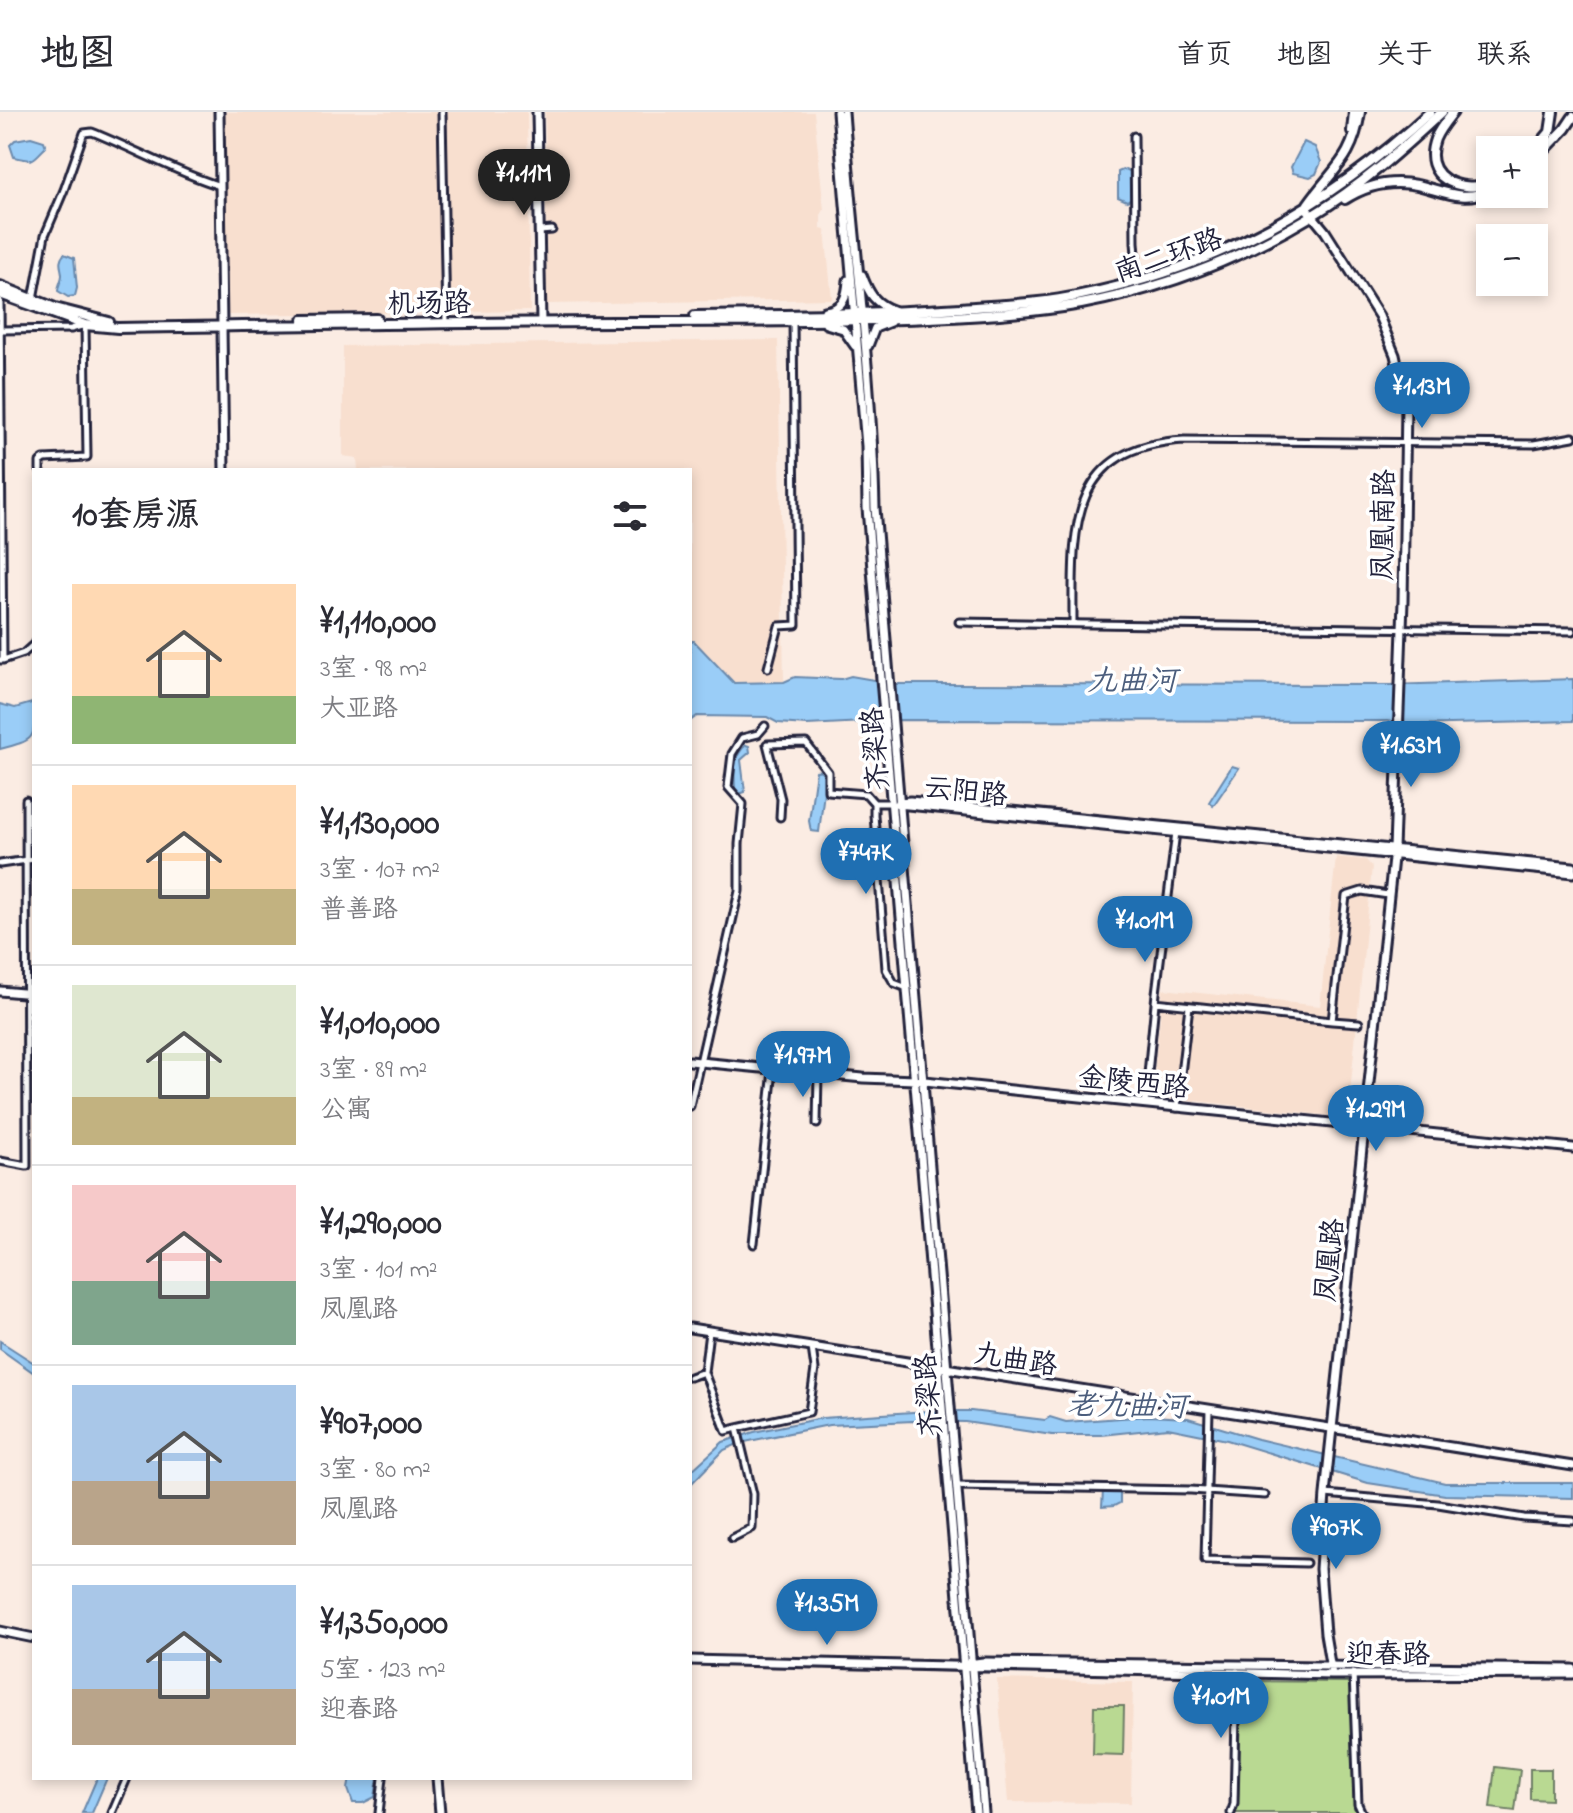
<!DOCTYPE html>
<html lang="zh">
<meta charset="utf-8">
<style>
:root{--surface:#fff;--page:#f2f2f3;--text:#2b2b33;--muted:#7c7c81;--line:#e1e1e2;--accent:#1f6fb2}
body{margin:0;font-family:"Indie Flower","LXGW WenKai TC",sans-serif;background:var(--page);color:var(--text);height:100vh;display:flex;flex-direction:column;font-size:30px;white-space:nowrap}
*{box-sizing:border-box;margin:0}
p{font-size:26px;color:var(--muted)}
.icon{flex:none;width:44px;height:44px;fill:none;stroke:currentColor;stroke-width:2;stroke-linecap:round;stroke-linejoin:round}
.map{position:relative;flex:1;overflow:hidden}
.details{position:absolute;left:32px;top:356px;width:660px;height:1312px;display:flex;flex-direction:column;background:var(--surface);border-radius:0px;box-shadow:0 4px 12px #0003}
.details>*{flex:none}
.tools{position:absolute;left:1476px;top:24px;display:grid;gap:16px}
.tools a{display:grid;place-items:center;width:72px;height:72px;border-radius:0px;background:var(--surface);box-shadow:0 4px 12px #0003;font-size:40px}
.price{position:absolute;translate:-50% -68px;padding:0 18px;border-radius:28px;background:var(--accent);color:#fff;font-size:26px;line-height:52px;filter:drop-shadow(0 2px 4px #0008)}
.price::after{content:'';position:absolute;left:50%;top:48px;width:24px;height:18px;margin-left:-12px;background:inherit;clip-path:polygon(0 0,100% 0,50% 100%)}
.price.active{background:#222;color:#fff}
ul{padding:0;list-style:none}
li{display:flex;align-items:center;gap:24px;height:200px;padding:0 40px}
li+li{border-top:2px solid var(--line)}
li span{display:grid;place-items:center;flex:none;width:224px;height:160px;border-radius:0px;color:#555}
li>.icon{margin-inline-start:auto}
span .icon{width:96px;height:96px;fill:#fffc;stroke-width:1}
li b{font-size:34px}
h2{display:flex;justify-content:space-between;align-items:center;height:96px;padding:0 40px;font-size:34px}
header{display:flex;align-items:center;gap:48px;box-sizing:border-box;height:112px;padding:0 40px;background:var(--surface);border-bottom:2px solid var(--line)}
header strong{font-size:38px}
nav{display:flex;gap:44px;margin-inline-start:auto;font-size:28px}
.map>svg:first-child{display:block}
.built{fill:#f8dfcf}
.green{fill:#b9d992;stroke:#6e7e66;stroke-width:2}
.water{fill:#9acdf7;stroke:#6a89ac;stroke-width:2}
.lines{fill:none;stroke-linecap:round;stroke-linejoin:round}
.street-casing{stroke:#22223b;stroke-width:11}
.secondary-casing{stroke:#22223b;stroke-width:13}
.primary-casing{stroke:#22223b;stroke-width:14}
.street{stroke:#fff;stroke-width:5}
.secondary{stroke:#fff;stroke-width:7}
.primary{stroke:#fff;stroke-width:8}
.labels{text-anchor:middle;stroke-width:7;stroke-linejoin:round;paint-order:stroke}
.street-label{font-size:28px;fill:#22223b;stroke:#fff}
.water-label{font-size:30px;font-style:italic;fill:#4c5e7d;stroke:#fff}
</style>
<header>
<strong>地图</strong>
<nav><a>首页</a><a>地图</a><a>关于</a><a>联系</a></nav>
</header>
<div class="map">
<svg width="1573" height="1701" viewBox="0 0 1573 1701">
<rect width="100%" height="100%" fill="#fbece3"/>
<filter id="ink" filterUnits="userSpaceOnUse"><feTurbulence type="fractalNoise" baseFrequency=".0125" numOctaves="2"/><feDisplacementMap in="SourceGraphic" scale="16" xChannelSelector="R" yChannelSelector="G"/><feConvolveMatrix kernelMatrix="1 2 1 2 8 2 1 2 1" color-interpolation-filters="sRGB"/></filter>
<g filter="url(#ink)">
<path class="built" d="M224,0h303l3,199 -302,4z
M545,0h269l10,98 -3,5v14l4,1 7,69 -285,5z
M778,228l6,342 -50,1 -40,-42h-4v-171h-332l-1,-12 -14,-2v-110z
M1336,745l30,3 6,7 -23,237 -5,9 -12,3 -171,-19 -8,-12 10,-96 157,17z
M997,1567l136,3 -2,121 -123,-1z"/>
<path class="green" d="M1242,1569l105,1 3,5 4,121 4,5h-123l3,-10z
M1094,1594h30l-1,49 -30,-1z
M1495,1655l25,3 -5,41 -25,-3z
M1530,1657h21v31l-21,-1z"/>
<path class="water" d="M31,25l13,4 2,6c-15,14 -9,15 -32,10l-4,-12 5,-5z
M1304,30l11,5 6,15 -5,12 -6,3 -17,-4 -2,-6z
M1125,57l7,3 -1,26 -4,3 -9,-4v-25z
M64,142l10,4 3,30 -2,8 -7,1 -10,-6c0,-6 4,-11 4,-16 0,-8 -5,-12 2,-21z
M690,529h4l40,42 50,-1 11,-5 46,2 10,-3 46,8h60l433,1 183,-6v42l-166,4 -19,-4 -486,-1 -95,5 -29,-2 -11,-6 -70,-1 -7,5z
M34,588c0,39 5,39 -34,49v-45l15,4 17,-5z
M746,633l3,1 1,6 -9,8 4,32 -6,2 -4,-5c-1,-15 -2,-34 11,-44z
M1232,654l7,2 -26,38 -4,-4z
M824,658v22l-5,40 -8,-1 -2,-10 7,-50z
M0,1229l34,22v10l-34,-24z
M928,1299h43l74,9 5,-3 16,5 83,-6 39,2 70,21 187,44h128v15l-128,-3 -77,-12 -141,-43 -59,-12 -67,7h-49l-87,-13 -52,-1 -84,4 -89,18 -16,7 -34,35v-13l33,-30 31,-10 68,-14z
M1103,1379h17v12l-6,3 -12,1z
M97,1666h10l-15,35h-10z
M350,1666h28l-3,19 -12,6h-10l-5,-14z"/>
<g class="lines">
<defs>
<path id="street" d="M442,0l4,211
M1134,24l1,106 3,39
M540,119l12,-1
M33,187l12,-64 19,-45 20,-57 8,-1c43,17 83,40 128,54
M0,189l3,359h-3
M1,218l70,-1 14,-4 2,132 -43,2 -4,3v8
M959,510l614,9
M1073,511c0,-90 -7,-176 111,-183l350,4 39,-7
M3,548l21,-7 10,-9
M768,556l11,-42 17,-1 -3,-304
M891,691h-17v12l12,154 8,14 13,5
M780,705l1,-18 -14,-55 39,-1 22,29v19l38,3 8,9
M0,752l34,-5
M1155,890l177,19 14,-125 16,-5 26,4
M1332,909l27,2
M1145,992l11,-111 20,-161
M690,994l49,-215v-47l4,-40 -15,-17 4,-33 10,-16 16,-4 7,-8
M1177,996l12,-102
M817,1012l1,-50
M0,1049l27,5 -1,-366
M754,1132l19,-174
M709,1220l-5,40 22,59 11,-3 16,66 -1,34 -20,10
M690,1265l14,-5
M1209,1298l-4,150 101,3
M737,1316l72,-16 6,-43 -3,-21
M957,1374l234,4 74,5
M1325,1382l113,10 86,14 49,3
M1353,1561l5,131 4,9
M112,1701l15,-35
M379,1701l4,-35
M1231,1701l3,-9 3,-133"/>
<path id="secondary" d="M219,0l5,358
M537,0l4,210
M837,0l29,334 1,62 13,159 96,1146
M844,0c10,132 28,263 31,396l109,1305
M1306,96l19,23 54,85 16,39 11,50 -3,196 -9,248 -69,645 -5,75 5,65 7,41
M862,163c7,19 13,29 33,36
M825,199c19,-3 22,-14 23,-31
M826,212l17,5 12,17
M868,234l7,-18 15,-6
M899,690l11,-1 663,66
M898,692l675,69
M0,879l34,3
M690,949l173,17 52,2 658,68
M690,1216l883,138
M0,1519l34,7
M690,1548l642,15 241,-1
M968,1552l15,-2 590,7
M437,1666l3,35"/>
<path id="primary" d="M1453,0c-7,9 -14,17 -18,27 -14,39 24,54 55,45
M1352,19l2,-19
M1534,39l16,-19 3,-20
M1534,49l31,-32 8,-12
M1345,87c22,-14 47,-19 72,-14 26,6 48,18 73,5
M1308,92c26,-37 44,-43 52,-92
M0,174l55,22 54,14
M0,182l85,31 33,3c167,-2 333,-6 499,-6 104,-1 208,1 312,-4 50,-2 102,-5 152,-14 81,-15 161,-46 232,-89 47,-28 89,-66 129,-103
M695,204c89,-1 177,-2 266,-8 40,-3 81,-4 120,-13 137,-28 247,-89 349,-183
M303,208l74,-1"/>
</defs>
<use href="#street" class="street-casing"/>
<use href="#secondary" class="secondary-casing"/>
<use href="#primary" class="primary-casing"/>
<use href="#street" class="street"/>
<use href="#secondary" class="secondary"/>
<use href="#primary" class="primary"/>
</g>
</g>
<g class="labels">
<g class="street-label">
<text transform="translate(1168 142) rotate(-19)" y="10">南二环路</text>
<text transform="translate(429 190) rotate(-1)" y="10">机场路</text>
<text transform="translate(1382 413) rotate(-89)" y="10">凤凰南路</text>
<text transform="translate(874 637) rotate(-95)" y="10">齐梁路</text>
<text transform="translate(966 678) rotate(6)" y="10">云阳路</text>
<text transform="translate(1134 969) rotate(6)" y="10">金陵西路</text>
<text transform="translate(1328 1148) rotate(-84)" y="10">凤凰路</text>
<text transform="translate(1016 1246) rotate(9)" y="10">九曲路</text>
<text transform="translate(927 1283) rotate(-95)" y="10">齐梁路</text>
<text x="1388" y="1551">迎春路</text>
</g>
<g class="water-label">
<text x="1132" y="578">九曲河</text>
<text transform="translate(1127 1293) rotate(1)" y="10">老九曲河</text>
</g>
</g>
</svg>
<div class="tools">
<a>+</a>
<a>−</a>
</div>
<b class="price active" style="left:524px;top:105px">¥1.11M</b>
<b class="price" style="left:1422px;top:318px">¥1.13M</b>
<b class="price" style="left:1411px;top:677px">¥1.63M</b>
<b class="price" style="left:866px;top:784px">¥747K</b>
<b class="price" style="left:1145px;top:852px">¥1.01M</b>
<b class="price" style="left:803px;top:987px">¥1.97M</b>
<b class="price" style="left:1376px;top:1041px">¥1.29M</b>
<b class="price" style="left:1336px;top:1459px">¥907K</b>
<b class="price" style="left:827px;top:1535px">¥1.35M</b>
<b class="price" style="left:1221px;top:1628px">¥1.01M</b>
<section class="details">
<h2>10套房源<svg class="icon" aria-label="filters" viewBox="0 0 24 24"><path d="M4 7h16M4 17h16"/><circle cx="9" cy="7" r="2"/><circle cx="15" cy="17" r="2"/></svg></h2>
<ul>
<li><span style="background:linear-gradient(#ffd9b3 70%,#8fb573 0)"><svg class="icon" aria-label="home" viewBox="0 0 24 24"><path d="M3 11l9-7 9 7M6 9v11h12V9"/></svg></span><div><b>¥1,110,000</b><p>3室 · 98 m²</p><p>大亚路</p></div></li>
<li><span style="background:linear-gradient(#ffd9b3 65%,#c2b280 0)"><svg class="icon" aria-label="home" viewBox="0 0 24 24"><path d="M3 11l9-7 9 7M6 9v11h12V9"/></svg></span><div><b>¥1,130,000</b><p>3室 · 107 m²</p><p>普善路</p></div></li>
<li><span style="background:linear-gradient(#dfe7d0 70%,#c2b280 0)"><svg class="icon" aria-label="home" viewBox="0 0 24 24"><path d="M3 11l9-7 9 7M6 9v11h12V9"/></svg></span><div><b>¥1,010,000</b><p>3室 · 89 m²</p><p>公寓</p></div></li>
<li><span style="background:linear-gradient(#f6c9c9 60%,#7fa58c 0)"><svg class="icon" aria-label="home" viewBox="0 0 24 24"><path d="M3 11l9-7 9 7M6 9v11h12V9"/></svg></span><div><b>¥1,290,000</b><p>3室 · 101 m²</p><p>凤凰路</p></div></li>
<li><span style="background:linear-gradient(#a9c7e8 60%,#b9a48a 0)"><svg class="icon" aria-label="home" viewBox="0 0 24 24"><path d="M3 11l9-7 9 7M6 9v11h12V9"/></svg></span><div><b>¥907,000</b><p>3室 · 80 m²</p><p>凤凰路</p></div></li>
<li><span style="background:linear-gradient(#a9c7e8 65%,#b9a48a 0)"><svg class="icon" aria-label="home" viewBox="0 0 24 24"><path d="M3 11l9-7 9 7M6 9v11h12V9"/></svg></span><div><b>¥1,350,000</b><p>5室 · 123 m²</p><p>迎春路</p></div></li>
</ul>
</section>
</div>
